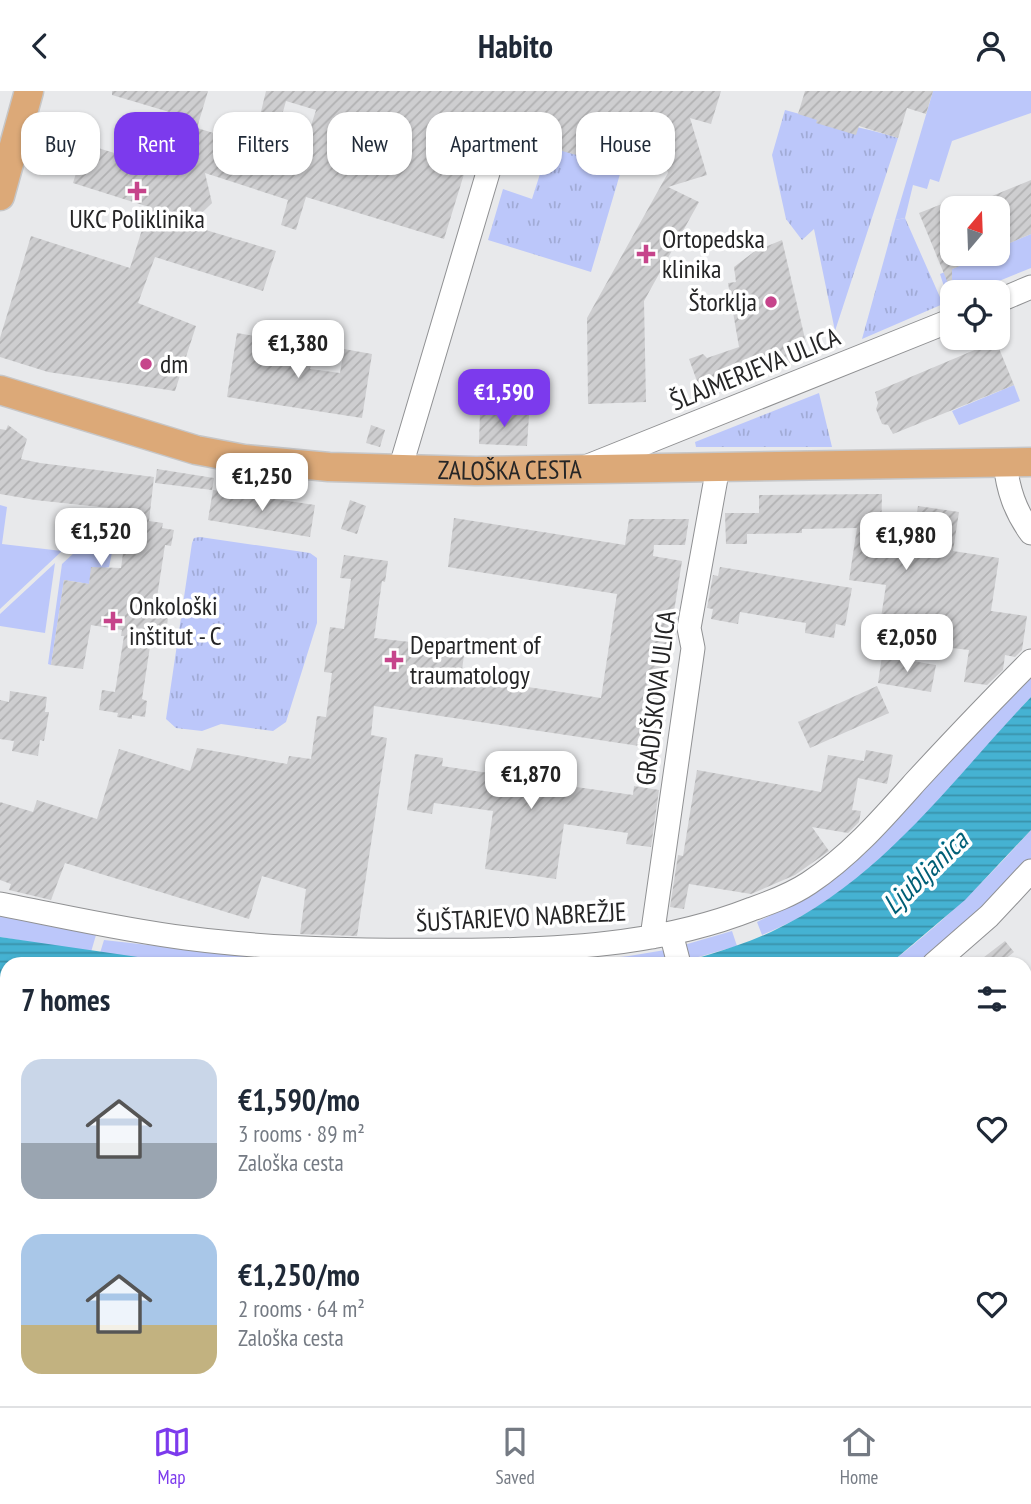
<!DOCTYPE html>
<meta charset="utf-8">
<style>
:root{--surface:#fff;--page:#f2f2f3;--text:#1f2937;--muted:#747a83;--line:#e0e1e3;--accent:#7c3aed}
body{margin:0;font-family:"PT Sans Narrow",sans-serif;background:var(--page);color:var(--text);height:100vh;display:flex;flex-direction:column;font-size:26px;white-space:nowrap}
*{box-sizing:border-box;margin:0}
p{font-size:23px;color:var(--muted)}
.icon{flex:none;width:38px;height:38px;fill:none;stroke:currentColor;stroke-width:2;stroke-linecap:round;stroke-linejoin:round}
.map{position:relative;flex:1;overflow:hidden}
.sheet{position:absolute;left:0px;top:866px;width:1032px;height:450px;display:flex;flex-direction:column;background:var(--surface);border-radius:21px 21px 0 0;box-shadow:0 2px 5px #0004}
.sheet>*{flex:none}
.banner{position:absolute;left:21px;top:21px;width:990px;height:63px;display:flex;gap:14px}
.needle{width:46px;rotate:19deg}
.controls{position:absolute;left:940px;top:105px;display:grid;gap:14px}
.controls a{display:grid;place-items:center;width:70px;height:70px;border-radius:14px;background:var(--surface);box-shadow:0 2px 5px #0004;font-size:35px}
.price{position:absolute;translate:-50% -60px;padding:0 16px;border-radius:14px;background:#fff;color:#222;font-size:23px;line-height:46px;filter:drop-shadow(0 2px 4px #0008)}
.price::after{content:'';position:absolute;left:50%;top:42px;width:21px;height:16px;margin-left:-10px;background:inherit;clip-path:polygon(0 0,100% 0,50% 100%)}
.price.selected{background:var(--accent);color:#fff}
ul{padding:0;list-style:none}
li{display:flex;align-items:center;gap:21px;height:175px;padding:0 21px}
li span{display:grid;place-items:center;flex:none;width:196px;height:140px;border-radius:21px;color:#555}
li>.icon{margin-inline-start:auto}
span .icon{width:84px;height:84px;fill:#fffc;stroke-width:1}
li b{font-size:30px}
h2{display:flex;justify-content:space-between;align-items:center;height:84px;padding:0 21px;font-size:30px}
.tag{padding:0 24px;border-radius:21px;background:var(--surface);box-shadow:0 2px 5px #0004;font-size:24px;line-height:63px}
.tag.selected{background:var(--accent);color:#fff}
header{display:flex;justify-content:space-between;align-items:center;height:91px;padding:0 21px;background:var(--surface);font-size:32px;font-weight:700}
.menu{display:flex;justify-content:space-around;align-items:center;height:98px;border-top:2px solid var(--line);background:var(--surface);font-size:19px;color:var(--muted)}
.menu a{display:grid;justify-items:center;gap:4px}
.menu .selected{color:var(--accent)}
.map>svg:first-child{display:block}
.grass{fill:#bcc7fa}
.park{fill:url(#park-tufts)}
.water{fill:url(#water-rules)}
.building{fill:url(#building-hatch);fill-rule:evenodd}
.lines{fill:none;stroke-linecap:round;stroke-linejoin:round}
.minor-casing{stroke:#909193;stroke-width:25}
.major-casing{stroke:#c6c6c7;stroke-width:31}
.minor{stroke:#fff;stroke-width:23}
.major{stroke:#dca978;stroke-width:28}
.poi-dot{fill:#c6448b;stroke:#fff;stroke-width:2.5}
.labels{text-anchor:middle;stroke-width:7;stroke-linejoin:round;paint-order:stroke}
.poi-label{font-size:26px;fill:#252526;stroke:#fff;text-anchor:start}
.street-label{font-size:26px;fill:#252526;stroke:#fff}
.water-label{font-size:28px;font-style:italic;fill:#005f76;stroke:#fff}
</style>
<header><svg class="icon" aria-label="back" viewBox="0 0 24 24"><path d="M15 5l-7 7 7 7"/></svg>Habito<svg class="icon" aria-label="person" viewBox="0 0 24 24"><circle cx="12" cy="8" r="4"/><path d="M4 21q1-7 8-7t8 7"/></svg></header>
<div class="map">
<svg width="1031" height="1315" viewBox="0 0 1031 1315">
<defs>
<pattern id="park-tufts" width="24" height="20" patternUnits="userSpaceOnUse" patternTransform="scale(1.75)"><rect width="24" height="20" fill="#bcc7fa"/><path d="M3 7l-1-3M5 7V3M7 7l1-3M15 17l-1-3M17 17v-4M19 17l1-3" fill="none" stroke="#a1abd6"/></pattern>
<pattern id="water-rules" width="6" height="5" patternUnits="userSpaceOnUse" patternTransform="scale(1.75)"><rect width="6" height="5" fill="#45b2d2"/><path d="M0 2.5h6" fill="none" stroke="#3991aa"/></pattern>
<pattern id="building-hatch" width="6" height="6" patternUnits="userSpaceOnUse" patternTransform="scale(1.75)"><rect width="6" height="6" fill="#ceced0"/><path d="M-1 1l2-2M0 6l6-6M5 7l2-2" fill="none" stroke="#b1b1b2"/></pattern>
</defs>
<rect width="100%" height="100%" fill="#e8e9eb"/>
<path class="grass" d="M933,0h98v22l-79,28 -13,41 -9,-3 -3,10 -14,-4 -8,33 -10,2z
M1031,143v34l-59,24h-20v8l-3,2 -9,-28 34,-14v-3l9,-3h15v-6z
M1014,294l6,16 -61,24 -7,-14z
M0,414l7,2 -5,37 60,7 -62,58z
M118,433l-9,43 -8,2 -9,-2 -3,17 -25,-4 -13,85 -3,-1 14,-100 13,-12 7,1 1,-14 16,-4z
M55,472l-10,70 -45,-7v-12z
M1031,584v22c-82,87 -154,192 -269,238l-5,-13 35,-17 32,-19 40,-32z
M1031,739v29l-30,33 -82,72h-30c53,-40 98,-85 142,-134z
M0,825l96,19 -5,17 -91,-15z
M732,840l5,15 -56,16 -4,-15z
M104,849l124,14 169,10 177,-2 55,-6 42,-7 3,15h-488l-86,-11z"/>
<path class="park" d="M785,19c37,11 75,16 113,28l-63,193 -21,-102 -12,11 -16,-21 -14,-64z
M601,48l27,8 -37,125 -103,-32 15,-51 29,10 15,-47 6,2 2,-5 37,-7 7,2z
M905,127l38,86 -81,35 33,-119z
M819,302l13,54h-136l-1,-5z
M200,446l110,16 7,5v65l-31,99 -13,9 -52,-7 -19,7 -26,-3 -10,-9 26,-176 2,-5z"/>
<path class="water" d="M1031,606v133l-66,70 -66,56 -10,8h-214c11,-4 24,-6 36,-10 20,-6 40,-13 60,-22 111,-52 178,-149 260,-235z
M0,846l186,27h-179v61l-7,-1z"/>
<path class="building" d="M112,0h96l-11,37 56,17 13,-54h455l-10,33 -21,-6 17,57 -39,12 31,15 -55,99 2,101 -58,2 -1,-86 81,-145 -10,-37 -53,-15 -6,23 -7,-2 -5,16 -32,-9 -2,5 -6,-2 -6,20 -17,-5 6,-18 -19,-6v-8l-3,-6 -13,-4 -6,3 -4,7 -8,-3 -33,107 -138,-42 -10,33 -15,-5 7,-25 -83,-27 7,30 -23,22 87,26 -13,40 -108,-34 -17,46 58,23 -21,65 -127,-19 -48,-15v-19l31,-102 99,32 19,-61 -76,-24 12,-39 75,23 16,-53 -64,-19zM286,10l30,9 -16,50 -28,-9z
M805,0h128l-7,23 -19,-6 -9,30 -39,-12 -3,9 -40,-12 1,-3 -19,-6z
M1031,89v54l-33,14v-40h-35z
M952,109v54h36l-36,15v24l-33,-80z
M782,149l27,116 -107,39 -13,-36 14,-5 4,4 32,-11 -11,-64 8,-1 -2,-15 21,-16z
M237,242l29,5 -3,20 48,6 -1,5 30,4 4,-24 28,5 -10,64 -135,-21z
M996,250l18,44 -121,49 -5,-9 -6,-1 -6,-15 2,-6 -3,-11z
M480,321l49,3 -2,31 -48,-2z
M8,334l19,14 -6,20 19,4 114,14 -5,44 14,2 -1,5 12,2 -3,16 -6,-1 -9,59 6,1 -2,11 8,2 -2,14 -7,-1 -2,10 -6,-1 -9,59 5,2 -2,16 -13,-2v4l-15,-2 1,-4 -19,-3 3,-20 13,2 9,-56h-3l1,-6 -31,-5 -8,44 -32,-4 13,-85 25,4 2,-17 30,1 8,-58 -94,-10 -35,-6v-65l6,1z
M371,334l14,5 -5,17 -14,-4z
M157,378l57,9 -2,12 -57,-7z
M213,399l102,15 -5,32 -102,-17z
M882,403l-1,47 31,5 6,-40 41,6 -6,39 46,7 -8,53 36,5 -5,34 -7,7 -10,-2 -2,15 -16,15 -23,-3 5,-32 -17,-2 1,-13 -73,-11 6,-39 -37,-5 8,-52 -55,1v4l-55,1v10h-21l-1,-31h34v-18z
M350,409l16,6 -9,28 -16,-5z
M454,427l171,27 4,-26h60l-4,26h-31l-1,11 29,5 -23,145 6,1 -6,42 -285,-43 -3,29 16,3 -30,198 -57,-2 6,-45 -44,-13 -13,43 -184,-56 -14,37 -42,-10 2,-6 -11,-4v-78l33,10 4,-12 60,19 22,-70 71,22 7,-23 90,16 2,-8 22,3 6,-43 9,1 6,-44 -8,-1 6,-45 14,2 7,-50 -11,-1 4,-23 44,6 -3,21 -3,-1 -8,57 91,10 -4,29 140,21 16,-104 -169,-27z
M720,476l132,21 -7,38 -9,-2 -2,14 -29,-5 1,-10 -66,-11 -2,12 -27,-5 2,-10 -6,-1 6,-33 5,1z
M882,565l54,9 -5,27 -53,-9z
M877,595l12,27 -79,35 -12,-26z
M10,600l37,6 -2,15h4l-5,29 -4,-1 -2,16 -26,-5 2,-10 -14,-2v-39l9,2z
M866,659l27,5 -6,29 -29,-6 -6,32 9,1 -2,11 -11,11 -36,-6 17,24 -34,24 -44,19 -62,-10 -5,25 -14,-2 8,-52 5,1 14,-86 124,22 7,-37 36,6z
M415,663l28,4 -1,8 60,9 1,-9 67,10 -1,10 64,9 1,-9 25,4 -8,57 -25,-3 2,-11 -64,-9 -8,55 -71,-10 8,-58 -59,-8 -2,11 -25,-4z
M1005,850l9,11 -15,12h-24z"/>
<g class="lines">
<defs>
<path id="minor" d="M998,210l33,-14
M1005,372c3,27 10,48 26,70
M588,375l364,-146
M400,378l98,-330
M0,813c62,12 123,26 186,34 100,13 201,13 302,12 90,-1 180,-8 264,-41 20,-7 39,-14 57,-26 42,-28 74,-65 107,-102 38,-41 76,-81 115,-120
M671,842l8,31
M652,846l41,-289 -4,-20 29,-161
M934,873l55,-48 42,-45
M0,963l7,1
M1026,1172l5,2
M500,1315l2,-6"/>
<g id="major">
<path d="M0,105l29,-105"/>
<path id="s1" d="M0,299l196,60 48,9 85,8 147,4 555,-9"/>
</g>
</defs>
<use href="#minor" class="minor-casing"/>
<use href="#major" class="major-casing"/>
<use href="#minor" class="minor"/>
<use href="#major" class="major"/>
</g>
<g class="poi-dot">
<path d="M133.5 89.5h7v7h7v7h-7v7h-7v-7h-7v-7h7z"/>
<path d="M642.5 152.5h7v7h7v7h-7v7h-7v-7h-7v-7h7z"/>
<circle cx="771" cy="211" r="7"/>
<circle cx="146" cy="273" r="7"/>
<path d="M109.5 519.5h7v7h7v7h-7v7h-7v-7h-7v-7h7z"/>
<path d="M390.5 558.5h7v7h7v7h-7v7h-7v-7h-7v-7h7z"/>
</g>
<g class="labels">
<g class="poi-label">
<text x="137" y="137" text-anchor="middle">UKC Poliklinika</text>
<text x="662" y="157">Ortopedska<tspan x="662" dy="30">klinika</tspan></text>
<text x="757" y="220" text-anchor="end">Štorklja</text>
<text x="160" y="282">dm</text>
<text x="129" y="524">Onkološki<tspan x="129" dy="30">inštitut - C</tspan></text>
<text x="410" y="563">Department of<tspan x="410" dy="30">traumatology</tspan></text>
</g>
<g class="street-label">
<text transform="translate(755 278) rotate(-22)" y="9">ŠLAJMERJEVA ULICA</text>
<text dy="9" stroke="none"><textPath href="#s1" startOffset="520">ZALOŠKA CESTA</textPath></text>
<text transform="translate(656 607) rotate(-83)" y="9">GRADIŠKOVA ULICA</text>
<text transform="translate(521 826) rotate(-3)" y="9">ŠUŠTARJEVO NABREŽJE</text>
</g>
<g class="water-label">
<text transform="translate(925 781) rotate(-44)" y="10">Ljubljanica</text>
</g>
</g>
</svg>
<div class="controls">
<a><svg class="needle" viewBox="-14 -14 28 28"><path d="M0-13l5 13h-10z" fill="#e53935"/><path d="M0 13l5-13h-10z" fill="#747a83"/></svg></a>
<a><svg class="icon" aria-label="locate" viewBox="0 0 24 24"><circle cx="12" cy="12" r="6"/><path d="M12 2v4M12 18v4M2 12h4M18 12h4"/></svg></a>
</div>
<b class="price" style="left:298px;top:289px">€1,380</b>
<b class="price selected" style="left:504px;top:338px">€1,590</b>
<b class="price" style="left:262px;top:422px">€1,250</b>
<b class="price" style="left:101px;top:477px">€1,520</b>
<b class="price" style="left:906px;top:481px">€1,980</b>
<b class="price" style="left:907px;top:583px">€2,050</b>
<b class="price" style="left:531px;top:720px">€1,870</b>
<div class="banner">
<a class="tag">Buy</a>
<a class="tag selected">Rent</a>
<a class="tag">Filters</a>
<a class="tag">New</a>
<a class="tag">Apartment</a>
<a class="tag">House</a>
</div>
<section class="sheet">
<h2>7 homes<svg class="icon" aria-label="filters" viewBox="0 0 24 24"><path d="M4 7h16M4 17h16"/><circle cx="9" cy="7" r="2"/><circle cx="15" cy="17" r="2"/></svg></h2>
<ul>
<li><span style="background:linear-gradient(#c9d6e8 60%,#9aa5b1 0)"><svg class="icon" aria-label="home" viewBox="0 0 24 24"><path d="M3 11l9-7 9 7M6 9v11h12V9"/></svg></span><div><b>€1,590/mo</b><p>3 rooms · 89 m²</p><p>Zaloška cesta</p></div><svg class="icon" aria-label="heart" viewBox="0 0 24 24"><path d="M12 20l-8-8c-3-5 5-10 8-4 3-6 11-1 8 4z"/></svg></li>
<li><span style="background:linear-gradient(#a9c7e8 65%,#c2b280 0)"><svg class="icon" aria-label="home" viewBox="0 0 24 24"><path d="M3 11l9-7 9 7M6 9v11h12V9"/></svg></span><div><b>€1,250/mo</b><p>2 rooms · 64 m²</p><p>Zaloška cesta</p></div><svg class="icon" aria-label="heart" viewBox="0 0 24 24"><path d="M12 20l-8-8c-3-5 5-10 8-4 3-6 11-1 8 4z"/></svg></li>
</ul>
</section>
</div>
<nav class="menu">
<a class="selected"><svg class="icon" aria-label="map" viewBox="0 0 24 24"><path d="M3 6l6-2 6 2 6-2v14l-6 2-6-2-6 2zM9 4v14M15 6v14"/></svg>Map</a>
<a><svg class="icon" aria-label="saved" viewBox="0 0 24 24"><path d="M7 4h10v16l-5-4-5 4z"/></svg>Saved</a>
<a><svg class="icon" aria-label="home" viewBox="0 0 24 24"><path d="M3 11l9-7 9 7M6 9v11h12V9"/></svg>Home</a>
</nav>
